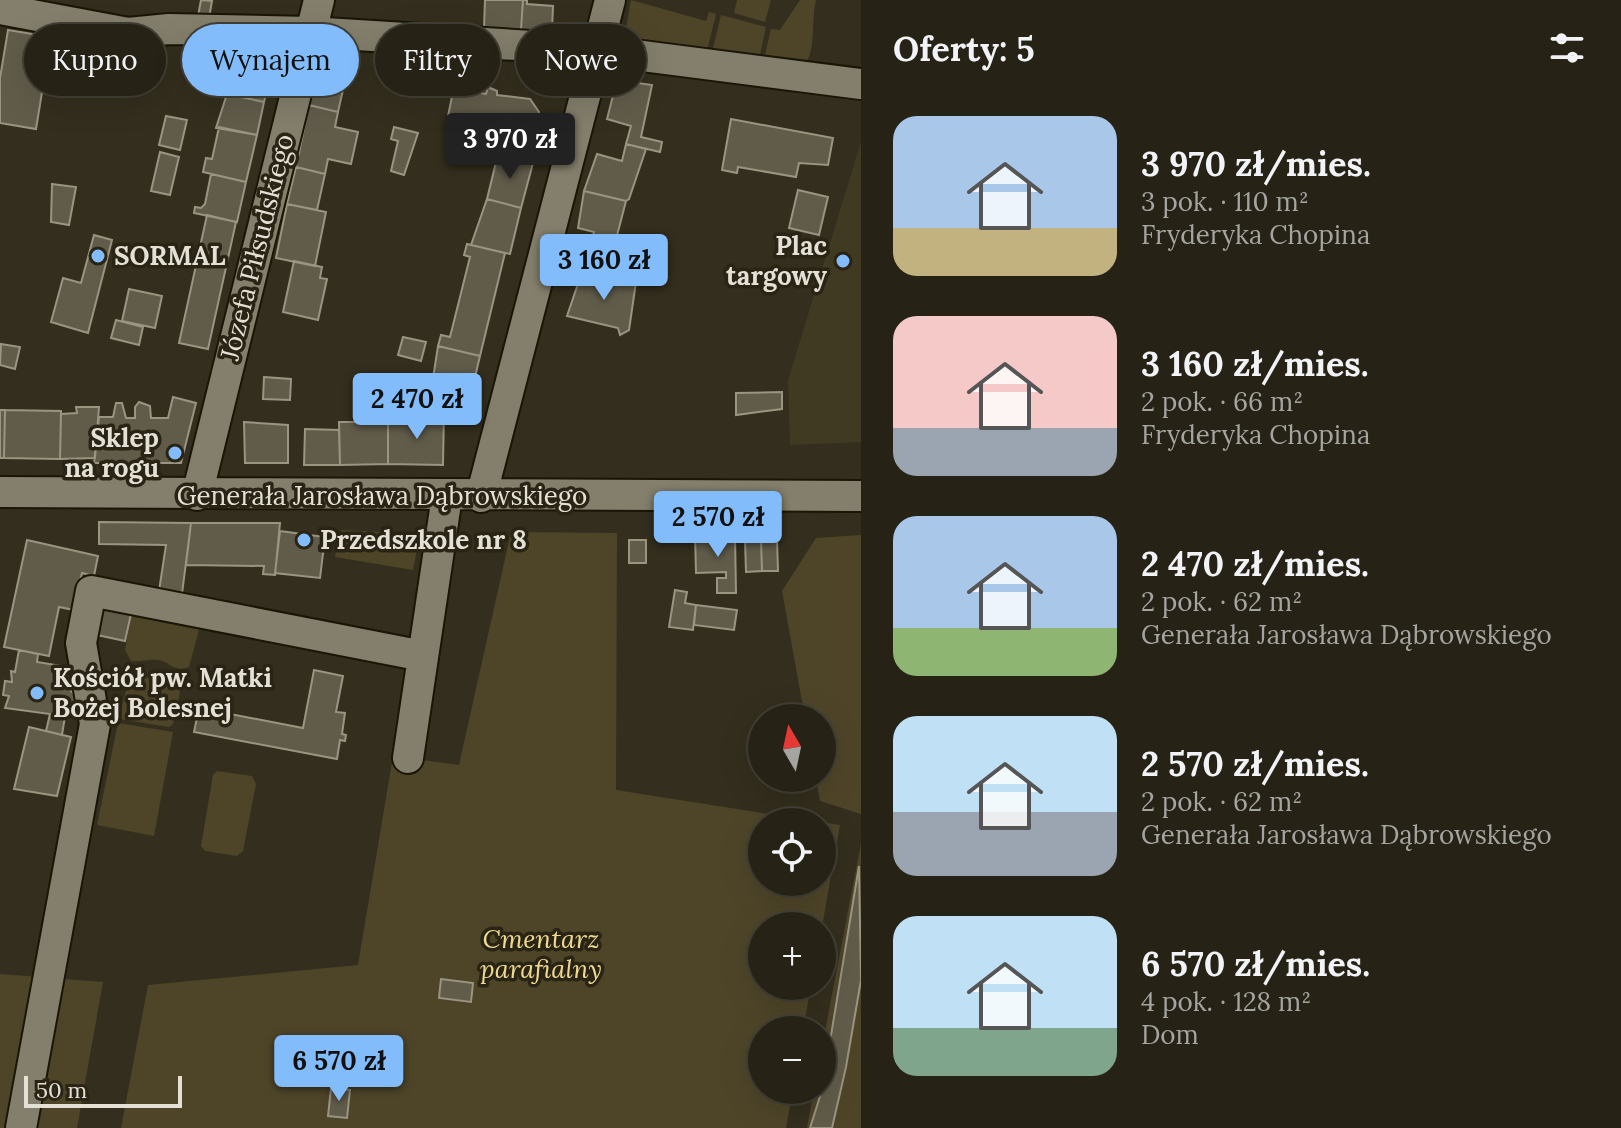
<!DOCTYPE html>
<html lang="pl">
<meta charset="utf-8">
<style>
:root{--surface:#262216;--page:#322f23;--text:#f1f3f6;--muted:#a4a4a1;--line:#423f35;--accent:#83bcfb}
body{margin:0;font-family:Lora,serif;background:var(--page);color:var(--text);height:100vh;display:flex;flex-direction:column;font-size:30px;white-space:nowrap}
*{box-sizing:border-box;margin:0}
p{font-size:26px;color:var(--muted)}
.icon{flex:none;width:44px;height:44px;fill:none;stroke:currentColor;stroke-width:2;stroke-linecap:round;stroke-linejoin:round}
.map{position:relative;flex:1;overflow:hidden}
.details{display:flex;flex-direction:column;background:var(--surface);width:760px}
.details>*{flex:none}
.hud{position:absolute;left:24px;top:24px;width:716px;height:72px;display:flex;gap:16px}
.needle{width:52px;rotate:351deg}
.buttons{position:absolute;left:748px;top:704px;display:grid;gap:16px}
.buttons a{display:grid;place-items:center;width:88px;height:88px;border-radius:50%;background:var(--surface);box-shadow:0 8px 32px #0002,0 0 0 2px var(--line);font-size:40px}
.scale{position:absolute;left:24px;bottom:20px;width:158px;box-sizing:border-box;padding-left:8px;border:4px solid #e4e0d6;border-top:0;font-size:22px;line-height:28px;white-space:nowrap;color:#e4e0d6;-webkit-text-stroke:6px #292414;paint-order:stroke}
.price{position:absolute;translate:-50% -68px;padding:0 18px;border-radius:8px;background:var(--accent);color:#111;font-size:26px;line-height:52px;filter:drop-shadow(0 2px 4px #0008)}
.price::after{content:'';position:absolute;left:50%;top:48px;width:24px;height:18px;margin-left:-12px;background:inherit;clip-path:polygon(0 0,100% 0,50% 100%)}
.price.active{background:#222;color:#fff}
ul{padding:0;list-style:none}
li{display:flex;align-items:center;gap:24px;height:200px;padding:0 32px}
li span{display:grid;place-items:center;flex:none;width:224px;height:160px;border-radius:24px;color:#555}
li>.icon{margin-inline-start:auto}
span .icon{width:96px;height:96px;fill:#fffc;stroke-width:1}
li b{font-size:34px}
h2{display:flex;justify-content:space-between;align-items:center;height:96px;padding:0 32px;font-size:34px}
.tag{padding:0 28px;border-radius:36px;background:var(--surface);box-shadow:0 8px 32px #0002,0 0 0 2px var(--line);font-size:28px;line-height:72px}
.tag.active{background:var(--accent);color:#111}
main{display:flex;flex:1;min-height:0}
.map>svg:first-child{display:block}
.built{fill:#413a23}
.green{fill:#4e4529}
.building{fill:#615c4a;stroke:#9a9481;stroke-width:2}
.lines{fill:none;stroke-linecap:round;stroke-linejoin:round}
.minor-casing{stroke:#1a1607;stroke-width:34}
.minor{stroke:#847f6c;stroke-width:30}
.poi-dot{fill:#83bcfb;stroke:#292414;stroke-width:3}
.labels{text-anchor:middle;stroke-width:7;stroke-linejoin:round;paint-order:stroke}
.poi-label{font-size:26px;font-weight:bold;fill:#e4e0d6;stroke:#292414;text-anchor:start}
.street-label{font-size:26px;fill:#e4e0d6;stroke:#292414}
.park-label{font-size:26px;font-style:italic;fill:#eed992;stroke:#292414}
</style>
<main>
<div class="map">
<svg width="861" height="1128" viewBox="0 0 861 1128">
<rect width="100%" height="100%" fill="#332e1d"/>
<path class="built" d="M861,142v300l-71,3 -2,-65z"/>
<path class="green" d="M631,0l75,21 3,-9 7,2 -9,37 -83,-12z
M737,0h34l-6,22 -31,-9z
M800,0h16c-5,20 0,48 -10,63l-42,-4 7,-30 9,1z
M721,15l45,12 -7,32 -47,-7z
M341,530l79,4 -7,36 -78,-13z
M511,532l106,1 -1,257 203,32h-57v60h60v-60l18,3 -18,102 -60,-1v60h49l-8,44h-41v60h31l-7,38h-665l27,-143 210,-20 35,-209 66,9z
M861,535v279l-41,-13 -4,-23h6v-60h-17l-23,-127 34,-53z
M132,611l68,15 -11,41c-15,6 -20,-6 -31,-7 -8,-1 -18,2 -27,1l-6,-11z
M131,669l15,1 7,6 13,-2 17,4 -10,46 -4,3 -50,-8z
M118,723l55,9 -19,104 -57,-11z
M217,771l35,5 4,8 -13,67 -6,5 -32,-5 -4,-5 12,-71z
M861,843v285h-54l7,-38h8v-43z
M0,974l103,8 -26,146h-77z"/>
<path class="building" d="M201,0l11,1 -3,17 -11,-2z
M485,0h38l-2,30 -37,-2z
M523,0h4v4l26,2 -1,25 -31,-1z
M8,30l43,7 -15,92 -36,-6v-45z
M322,48l29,6 -13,58 -29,-7z
M240,53l33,7 -4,21 -34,-8z
M235,73l34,8 -5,21 -33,-7z
M617,80l35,5 -11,52 21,5 -2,10 -34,-8 5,-18 -24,-7z
M454,87l32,7 2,-7 9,4v4l33,4 9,13 -8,29 -5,3 -22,-5 -4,-14 -52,-9z
M227,94l37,8 -7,33 -41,-7z
M309,105l29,7 -3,15 23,5 -7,32 -23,-5 -3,15 -29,-7z
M166,116l21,4 -7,30 -21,-5z
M731,119l102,19 -5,27 -29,-2 -3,14 -58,-10 -1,6 -15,-3z
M219,127l38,8 -11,47 -43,-10 3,-14 6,1z
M394,127l24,6 -14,42 -13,-4 7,-30 -7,-2z
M626,144l20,5 -17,50 -3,2 -42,-10 13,-37 25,7z
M160,152l19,5 -9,38 -19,-4z
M498,154l35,9 -12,45 -34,-9z
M296,167l29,7 -8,36 -30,-6z
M211,174l35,8 -9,40 -43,-9 1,-6 6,1 4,-4z
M52,184l24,3 -7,38 -18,-3z
M798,190l30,7 -9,38 -30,-7z
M584,191l42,10 -12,46 9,3 -2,9 -32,-9 5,-18 -16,-4z
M487,199l34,9 -11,46 -39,-9z
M287,204l39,8 -11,54 -39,-8z
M207,215l29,7 -28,127 -29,-6z
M94,235l18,5 -24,93 -37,-11 12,-44 18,5z
M467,244l38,9 -25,103 -42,-10 3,-11 9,2 20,-80 -6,-2z
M294,261l28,6 -2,11 7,1 -9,41 -35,-8z
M581,275l33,8 2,-6 20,5 -7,48 -9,5 -2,-7 -51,-12z
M129,289l33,7 -7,32 -33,-7z
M116,320l27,7 -4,18 -28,-7z
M403,337l23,5 -5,19 -23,-6z
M1,344l19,3 -5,22 -15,-4z
M438,346l42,10 -12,51 -38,-9z
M264,377l27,2 -1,21 -27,-1z
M782,392v17l-46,6v-22z
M173,397l23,6 -15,60h-87l5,-46h14l3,-14h6l4,15h9v-11l4,-5 11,4 1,12h17z
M76,407h23l-4,51 -35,1 1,-45 16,-1z
M0,410h5l-1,48h-4z
M5,410l56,1 -1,48 -56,-1z
M427,411h17l-1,54 -55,-1v-41h12v-4h27z
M382,416v7h6v41l-48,1 -1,-43h23l1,-5z
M244,422l44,3v38h-43z
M305,429l34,1 1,35h-36z
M99,522l92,1 -9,71 -23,-3 7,-46 -67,-1z
M191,523h89l-5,52 -12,-1 1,-8 -78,-1z
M280,531l45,6 -5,41 -45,-5z
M735,534l1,59h-19v-15h9v-6l-30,1 -1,-38z
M745,539h16l1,32 -16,1z
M761,539h16l1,32h-16z
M27,540l71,16 -4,20 -12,-3 -8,37 -15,-3 -10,49 -45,-9z
M629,540h17v23h-17z
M675,590l12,2 -2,11 11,2 -3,25 -24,-3z
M696,605l41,5 -3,20 -40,-5z
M103,608l28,6 -6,27 -28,-6z
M19,650l19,4 -1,8 37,6 -4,22 7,7 -3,11 -8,2 -4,25 -16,-4 4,-17 -45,-6 4,-12 -6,-1 2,-14 7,1 -1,-11 4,1z
M314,670l29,6 -7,36 9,1 -3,21 4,1 -1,6 -5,-1 -3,19 -143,-27 5,-24 104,20z
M29,727l42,10 -14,59 -43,-7z
M859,866l2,114 -15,87 -14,61h-22l12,-38z
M441,979l32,4 -2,19 -32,-4z
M331,1088l19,2 -3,28 -19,-2z"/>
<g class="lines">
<defs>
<path id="minor" d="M0,9l128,24 41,-4 140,3 287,18 265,34
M0,492l861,4
M197,495l122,-495
M481,497l129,-497
M408,758l39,-262
M21,1128l74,-404 -14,-81 10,-52 332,65"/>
</defs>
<use href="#minor" class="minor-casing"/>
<use href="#minor" class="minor"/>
</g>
<g class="poi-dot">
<circle cx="98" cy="256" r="8"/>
<circle cx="843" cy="261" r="8"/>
<circle cx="175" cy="453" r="8"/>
<circle cx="304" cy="540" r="8"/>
<circle cx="37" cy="693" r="8"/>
</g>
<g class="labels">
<g class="poi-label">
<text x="827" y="255" text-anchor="end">Plac<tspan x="827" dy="30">targowy</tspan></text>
<text x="114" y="265">SORMAL</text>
<text x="159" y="447" text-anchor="end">Sklep<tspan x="159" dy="30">na rogu</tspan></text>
<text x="320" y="549">Przedszkole nr 8</text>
<text x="53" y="687">Kościół pw. Matki<tspan x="53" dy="30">Bożej Bolesnej</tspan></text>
</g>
<g class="street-label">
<text transform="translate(257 247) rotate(-76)" y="9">Józefa Piłsudskiego</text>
<text x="382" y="505">Generała Jarosława Dąbrowskiego</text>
</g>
<g class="park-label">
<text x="541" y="948">Cmentarz<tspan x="541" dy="30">parafialny</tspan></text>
</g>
</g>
</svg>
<div class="buttons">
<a><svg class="needle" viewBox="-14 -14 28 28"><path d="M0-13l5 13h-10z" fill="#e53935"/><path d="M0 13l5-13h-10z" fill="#a4a4a1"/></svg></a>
<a><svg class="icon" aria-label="locate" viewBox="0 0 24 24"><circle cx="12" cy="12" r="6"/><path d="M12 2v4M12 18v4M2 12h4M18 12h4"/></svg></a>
<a>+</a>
<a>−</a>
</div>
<div class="scale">50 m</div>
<b class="price active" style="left:510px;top:181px">3 970 zł</b>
<b class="price" style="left:604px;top:302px">3 160 zł</b>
<b class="price" style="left:417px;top:441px">2 470 zł</b>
<b class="price" style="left:718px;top:559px">2 570 zł</b>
<b class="price" style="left:339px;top:1103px">6 570 zł</b>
<div class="hud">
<a class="tag">Kupno</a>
<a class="tag active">Wynajem</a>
<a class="tag">Filtry</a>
<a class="tag">Nowe</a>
</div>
</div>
<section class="details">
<h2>Oferty: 5<svg class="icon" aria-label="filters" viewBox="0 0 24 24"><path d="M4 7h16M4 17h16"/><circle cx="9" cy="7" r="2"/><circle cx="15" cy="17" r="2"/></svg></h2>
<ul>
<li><span style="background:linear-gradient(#a9c7e8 70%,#c2b280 0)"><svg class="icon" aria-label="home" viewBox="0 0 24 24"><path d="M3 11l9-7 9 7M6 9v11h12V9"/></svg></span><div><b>3 970 zł/mies.</b><p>3 pok. · 110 m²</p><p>Fryderyka Chopina</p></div></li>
<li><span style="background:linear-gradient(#f6c9c9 70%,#9aa5b1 0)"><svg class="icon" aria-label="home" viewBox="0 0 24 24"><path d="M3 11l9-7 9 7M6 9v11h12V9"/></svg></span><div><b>3 160 zł/mies.</b><p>2 pok. · 66 m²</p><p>Fryderyka Chopina</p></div></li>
<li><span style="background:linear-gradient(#a9c7e8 70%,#8fb573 0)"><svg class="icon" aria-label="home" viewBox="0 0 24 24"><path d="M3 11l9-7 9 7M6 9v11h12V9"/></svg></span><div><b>2 470 zł/mies.</b><p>2 pok. · 62 m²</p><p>Generała Jarosława Dąbrowskiego</p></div></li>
<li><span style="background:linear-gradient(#bfe0f5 60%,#9aa5b1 0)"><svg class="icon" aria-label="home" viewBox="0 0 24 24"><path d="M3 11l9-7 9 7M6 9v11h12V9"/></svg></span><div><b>2 570 zł/mies.</b><p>2 pok. · 62 m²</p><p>Generała Jarosława Dąbrowskiego</p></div></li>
<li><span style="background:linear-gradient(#bfe0f5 70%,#7fa58c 0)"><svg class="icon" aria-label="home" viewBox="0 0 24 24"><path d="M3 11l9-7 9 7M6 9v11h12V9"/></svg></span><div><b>6 570 zł/mies.</b><p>4 pok. · 128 m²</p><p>Dom</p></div></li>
</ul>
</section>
</main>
